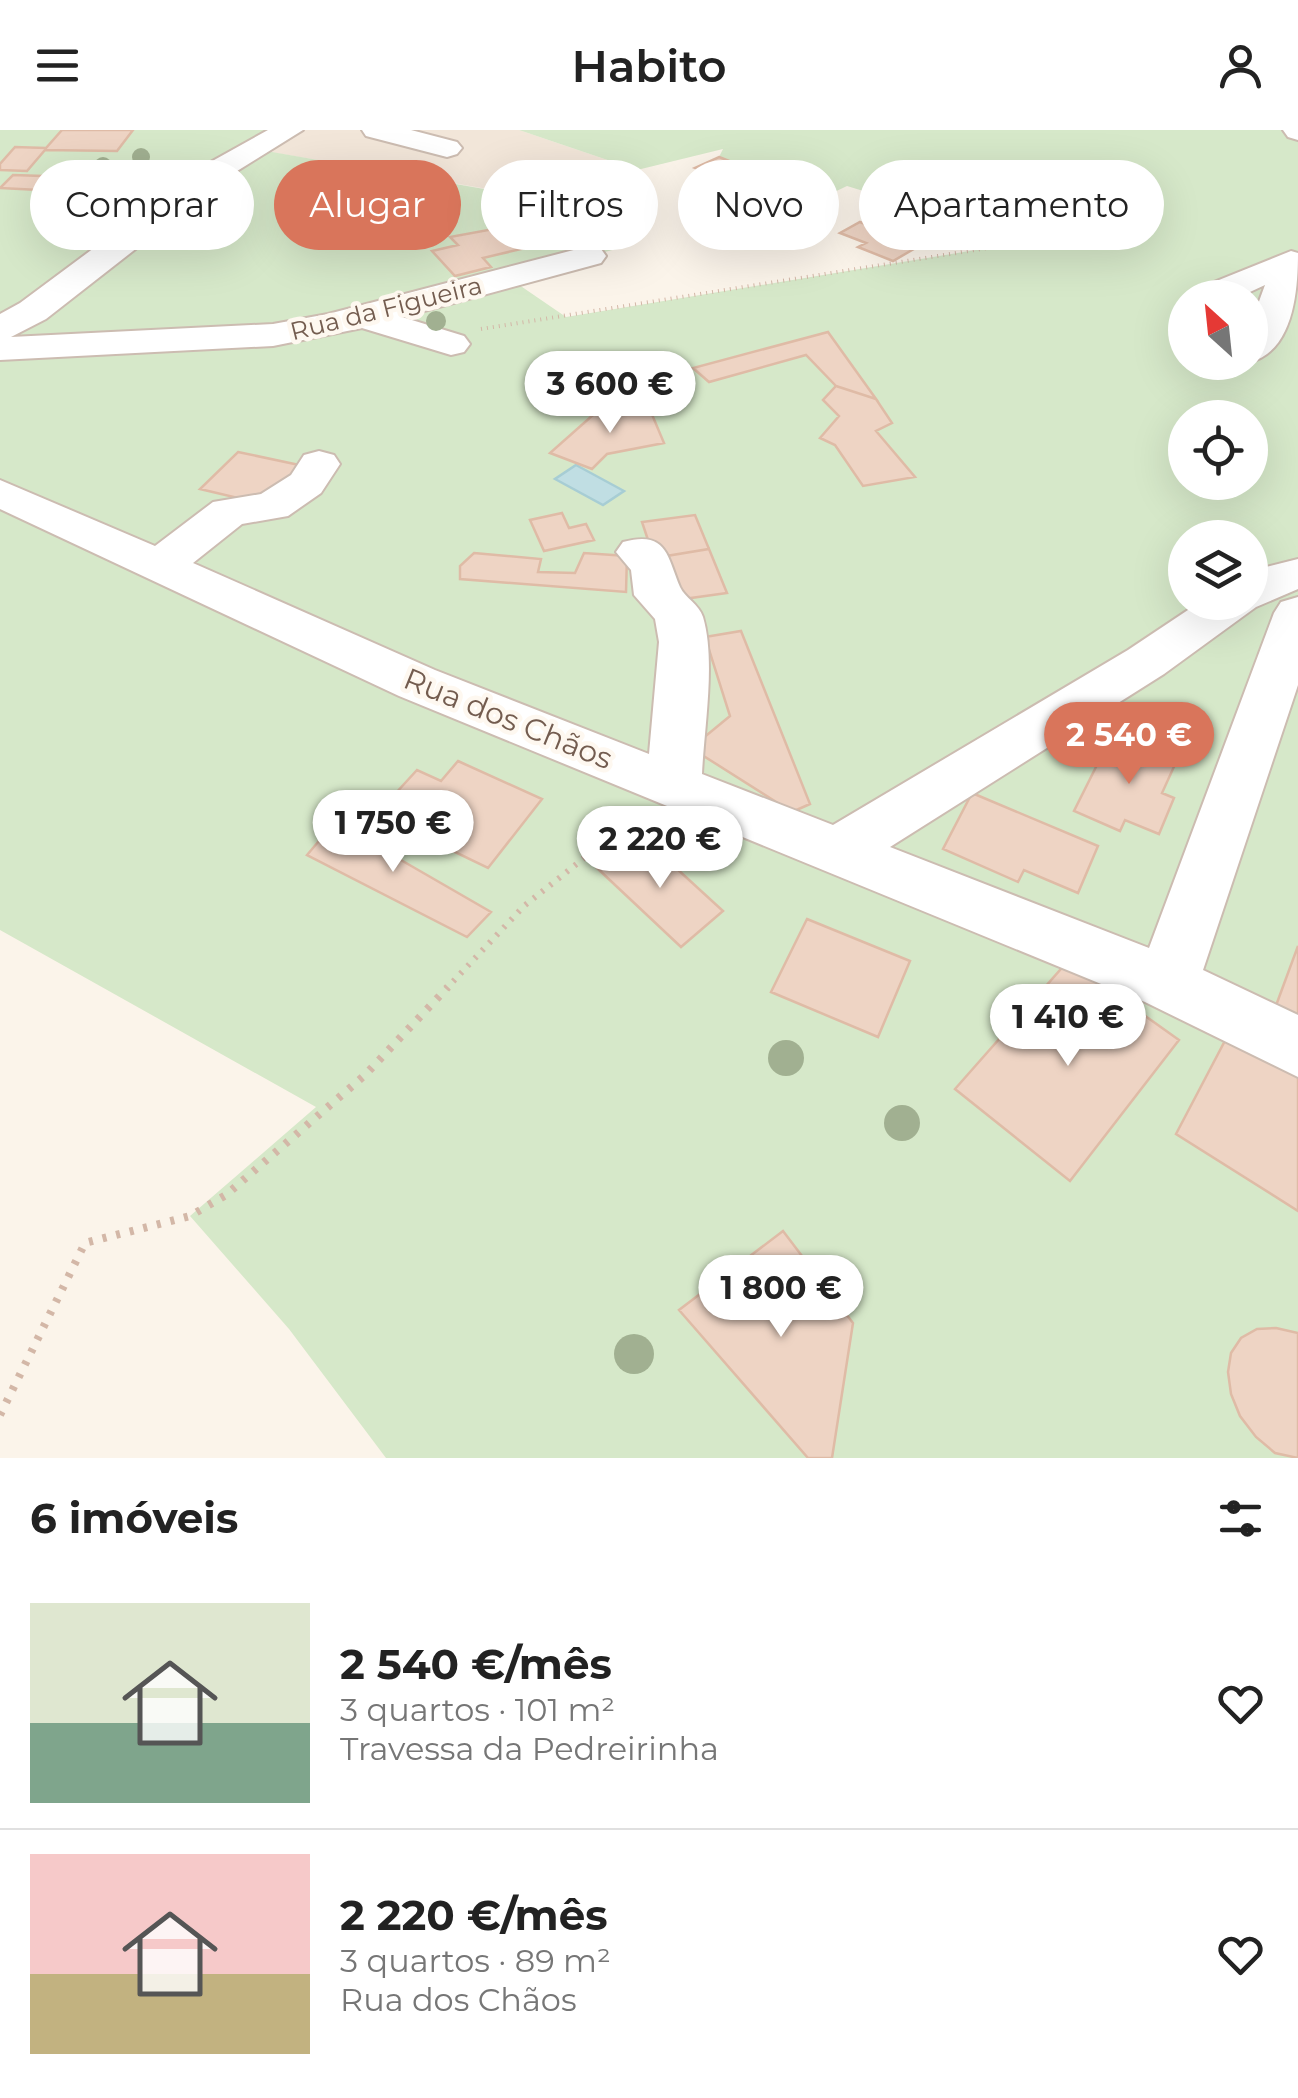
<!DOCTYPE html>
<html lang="pt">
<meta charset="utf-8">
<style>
:root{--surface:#fff;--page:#f6f6f6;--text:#222;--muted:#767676;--line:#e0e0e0;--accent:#d9755b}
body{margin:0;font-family:Montserrat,sans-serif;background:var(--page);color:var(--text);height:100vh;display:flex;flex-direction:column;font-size:38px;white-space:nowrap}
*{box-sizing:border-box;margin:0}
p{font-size:32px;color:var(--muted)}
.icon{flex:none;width:55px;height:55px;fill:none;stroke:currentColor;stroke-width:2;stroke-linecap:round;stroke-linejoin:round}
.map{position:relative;height:1328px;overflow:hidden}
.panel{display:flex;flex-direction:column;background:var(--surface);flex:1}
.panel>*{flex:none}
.guide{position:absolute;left:30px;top:30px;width:1240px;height:90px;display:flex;gap:20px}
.needle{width:65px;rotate:333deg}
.buttons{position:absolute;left:1168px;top:150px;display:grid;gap:20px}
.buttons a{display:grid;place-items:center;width:100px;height:100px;border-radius:50%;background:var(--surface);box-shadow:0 10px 40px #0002;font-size:50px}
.price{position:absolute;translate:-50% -85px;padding:0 22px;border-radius:35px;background:#fff;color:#222;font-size:32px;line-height:65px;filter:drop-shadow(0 2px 5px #0008)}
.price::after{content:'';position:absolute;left:50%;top:60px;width:30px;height:22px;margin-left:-15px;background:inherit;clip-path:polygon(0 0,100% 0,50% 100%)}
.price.active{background:var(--accent);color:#fff}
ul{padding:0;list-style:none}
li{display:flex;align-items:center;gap:30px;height:250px;padding:0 30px}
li+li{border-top:2px solid var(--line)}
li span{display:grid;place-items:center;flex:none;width:280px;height:200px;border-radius:0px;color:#555}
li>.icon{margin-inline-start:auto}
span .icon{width:120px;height:120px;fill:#fffc;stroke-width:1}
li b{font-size:42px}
h2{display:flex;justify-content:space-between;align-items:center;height:120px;padding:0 30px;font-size:42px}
.tag{padding:0 35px;border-radius:45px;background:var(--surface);box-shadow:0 10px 40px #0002;font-size:35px;line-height:90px}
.tag.active{background:var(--accent);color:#fff}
header{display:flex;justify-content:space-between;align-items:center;height:130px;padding:0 30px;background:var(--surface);font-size:45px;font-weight:600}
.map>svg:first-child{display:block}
.residential{fill:#f2e6d9}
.green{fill:#d6e8c9;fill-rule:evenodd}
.water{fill:#c0dee3;stroke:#a7cdd4;stroke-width:2.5}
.building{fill:#eed4c4;stroke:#dfbba6;stroke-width:2.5}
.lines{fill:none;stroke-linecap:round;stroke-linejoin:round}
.minor-casing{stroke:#ccbcb1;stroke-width:4}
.path-far2{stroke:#d3b7a7;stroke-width:4;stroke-dasharray:1 5;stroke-linecap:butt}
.path-far1{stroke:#d3b7a7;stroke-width:6;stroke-dasharray:2.5 8;stroke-linecap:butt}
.path{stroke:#d3b7a7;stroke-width:8;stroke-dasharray:4 10;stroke-linecap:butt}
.minor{fill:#fff;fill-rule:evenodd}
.tree{fill:#a1b091}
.labels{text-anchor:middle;stroke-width:9;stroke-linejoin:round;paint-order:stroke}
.far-street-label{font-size:25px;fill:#735c4f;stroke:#fef8f0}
.street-label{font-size:30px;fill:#735c4f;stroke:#fef8f0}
</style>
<header><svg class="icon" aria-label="menu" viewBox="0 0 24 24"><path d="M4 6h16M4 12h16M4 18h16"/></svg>Habito<svg class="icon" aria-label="person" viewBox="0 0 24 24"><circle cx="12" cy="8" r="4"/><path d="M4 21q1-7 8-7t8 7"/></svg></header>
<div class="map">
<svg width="1298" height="1328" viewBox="0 0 1298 1328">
<rect width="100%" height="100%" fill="#fbf4ea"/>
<path class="residential" d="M289,0h230l118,40 -91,29 -293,-50z"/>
<path class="green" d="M0,0h289l-34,19 316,55 45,45 -107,29 57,39 428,-70 34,-1 -76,-28 -105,-32 -55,26 -64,-20 26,-21 -35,-14 4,-8 -86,21 -118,-40h779v1328h-912l-97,-129 -99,-113 126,-109 -316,-177zM1185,168h65v64h-65zM1185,288h65v64h-65zM1185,408h65v64h-65z"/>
<path class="water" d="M576,335l48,26 -21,14 -48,-26z"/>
<path class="building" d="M62,0h71l-16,21 -72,-1 -18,21 -27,-1v-6l15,-17 31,1z
M719,27l36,14 -24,11 -36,-14z
M13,45l59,2 -13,14 -59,-3z
M860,92l59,24 -26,15 -35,-14 8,-4 -26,-10z
M527,93l15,15 -26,6 5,5 -38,9 8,9 -36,9 -23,-25 26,-6 -8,-8z
M828,202l48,67 -40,-13 -30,-31 -97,27 -16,-14z
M836,256l40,13 16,24 -16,8 39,46 -52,9 -28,-41 -15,-7 19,-22 -16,-16z
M648,275l16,38 -57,11 -15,15 -42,-16 43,-38z
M238,322l66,14 -36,39 -68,-16z
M562,383l7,15 17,-4 8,16 -50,11 -14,-31z
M695,385l14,34 -55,9 -12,-36z
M709,419l18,44 -58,8 -15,-43z
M474,423l67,6 -3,13 37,1 9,-20 43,3 -1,36 -166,-13v-13z
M741,501l69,173 -18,8 -101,-64 39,-32 -25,-79z
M1113,603l64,27 -15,33 12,5 -15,36 -34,-14 -5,11 -46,-20z
M458,631l84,38 -54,69 -85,-41 7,-9 -26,-12 33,-36 24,11z
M972,663l126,53 -20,47 -54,-23 -6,12 -75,-33z
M346,679l34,19 -12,13 123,71 -24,25 -160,-82z
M640,705l83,76 -42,36 -84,-79z
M807,789l103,42 -32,76 -107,-45z
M1298,816v77l-24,-12z
M1068,831l111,79 -109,141 -115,-92z
M1228,905l70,40v136l-122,-77z
M783,1101l70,92 -21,135h-24l-129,-148z
M1276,1198l22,5v125l-23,-5 -19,-16 -16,-21 -9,-22 -3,-22 3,-19 10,-15 16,-9z"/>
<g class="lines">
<defs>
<path id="minor" d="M268,0h35l-74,46 -183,143 -35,18 262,-13 55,-10 261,-68 12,3 5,7 -5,7 -199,54 62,19 6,8 -6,8 -13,3 -89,-27 -89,18 -273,14v-46l20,-11 187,-139z
M362,0h49l46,12 5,6 -5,6 -10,3 -81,-21z
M1283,0h15v10l-10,-3z
M1291,121l7,2c0,36 -4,98 -48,109v-36l15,-41 -28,13h-47l4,-8z
M319,321l15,4 6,9 -19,29 -33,23 -46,8 -49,39 242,107 214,84 10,-112 -4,-23 -21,-24 -3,-25 -15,-18 7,-10c44,-12 44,14 57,45 5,11 19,17 23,30 13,44 1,111 -1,157l131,51 295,-175 72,-48h50v-31l48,-12v30l-42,18 -92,67 -274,173 259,101 125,-335 7,-11 17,-5v88l-95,285 95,45v62l-153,-75 -746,-306 -399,-187v-29l155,66 58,-44 48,-8 30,-19 13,-20z"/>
</defs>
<use href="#minor" class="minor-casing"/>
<path class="path-far2" d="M481,199l513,-82"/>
<path class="path-far1" d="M446,859l78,-83 114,-91"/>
<path class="path" d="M0,1285l85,-172 105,-27 36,-21 139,-120 83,-88"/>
<use href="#minor" class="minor"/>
</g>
<g class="tree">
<circle cx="141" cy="27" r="9"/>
<circle cx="103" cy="36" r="9"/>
<circle cx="436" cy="191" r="10"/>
<circle cx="786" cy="928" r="18"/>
<circle cx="902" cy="993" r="18"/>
<circle cx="634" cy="1224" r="20"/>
</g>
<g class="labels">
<g class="far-street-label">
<text transform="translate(386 178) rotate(-14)" y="9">Rua da Figueira</text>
</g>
<g class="street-label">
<text transform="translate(508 589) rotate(22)" y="10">Rua dos Chãos</text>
</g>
</g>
</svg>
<div class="buttons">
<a><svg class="needle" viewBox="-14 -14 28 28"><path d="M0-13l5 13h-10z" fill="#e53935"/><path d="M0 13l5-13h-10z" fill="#767676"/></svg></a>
<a><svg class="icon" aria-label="locate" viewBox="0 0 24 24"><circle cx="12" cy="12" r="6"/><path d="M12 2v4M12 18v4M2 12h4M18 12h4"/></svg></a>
<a><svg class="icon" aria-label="layers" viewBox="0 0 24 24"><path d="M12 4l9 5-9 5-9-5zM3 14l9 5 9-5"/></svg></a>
</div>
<b class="price" style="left:610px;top:306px">3 600 €</b>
<b class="price active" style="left:1129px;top:657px">2 540 €</b>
<b class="price" style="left:393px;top:745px">1 750 €</b>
<b class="price" style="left:660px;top:761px">2 220 €</b>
<b class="price" style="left:1068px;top:939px">1 410 €</b>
<b class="price" style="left:781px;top:1210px">1 800 €</b>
<div class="guide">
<a class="tag">Comprar</a>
<a class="tag active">Alugar</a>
<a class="tag">Filtros</a>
<a class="tag">Novo</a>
<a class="tag">Apartamento</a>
</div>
</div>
<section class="panel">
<h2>6 imóveis<svg class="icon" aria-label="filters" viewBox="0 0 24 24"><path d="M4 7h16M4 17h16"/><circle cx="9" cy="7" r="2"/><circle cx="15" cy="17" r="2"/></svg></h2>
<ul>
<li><span style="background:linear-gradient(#dfe7d0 60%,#7fa58c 0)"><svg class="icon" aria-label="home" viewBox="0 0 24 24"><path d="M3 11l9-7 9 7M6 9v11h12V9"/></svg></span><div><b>2 540 €/mês</b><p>3 quartos · 101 m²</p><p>Travessa da Pedreirinha</p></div><svg class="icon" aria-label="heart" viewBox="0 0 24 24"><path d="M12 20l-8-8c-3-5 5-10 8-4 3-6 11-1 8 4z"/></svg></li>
<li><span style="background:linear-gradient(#f6c9c9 60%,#c2b280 0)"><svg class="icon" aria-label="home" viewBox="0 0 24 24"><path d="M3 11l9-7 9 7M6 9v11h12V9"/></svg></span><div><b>2 220 €/mês</b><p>3 quartos · 89 m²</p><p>Rua dos Chãos</p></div><svg class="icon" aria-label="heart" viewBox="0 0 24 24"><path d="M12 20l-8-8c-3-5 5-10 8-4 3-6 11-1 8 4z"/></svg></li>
</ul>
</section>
